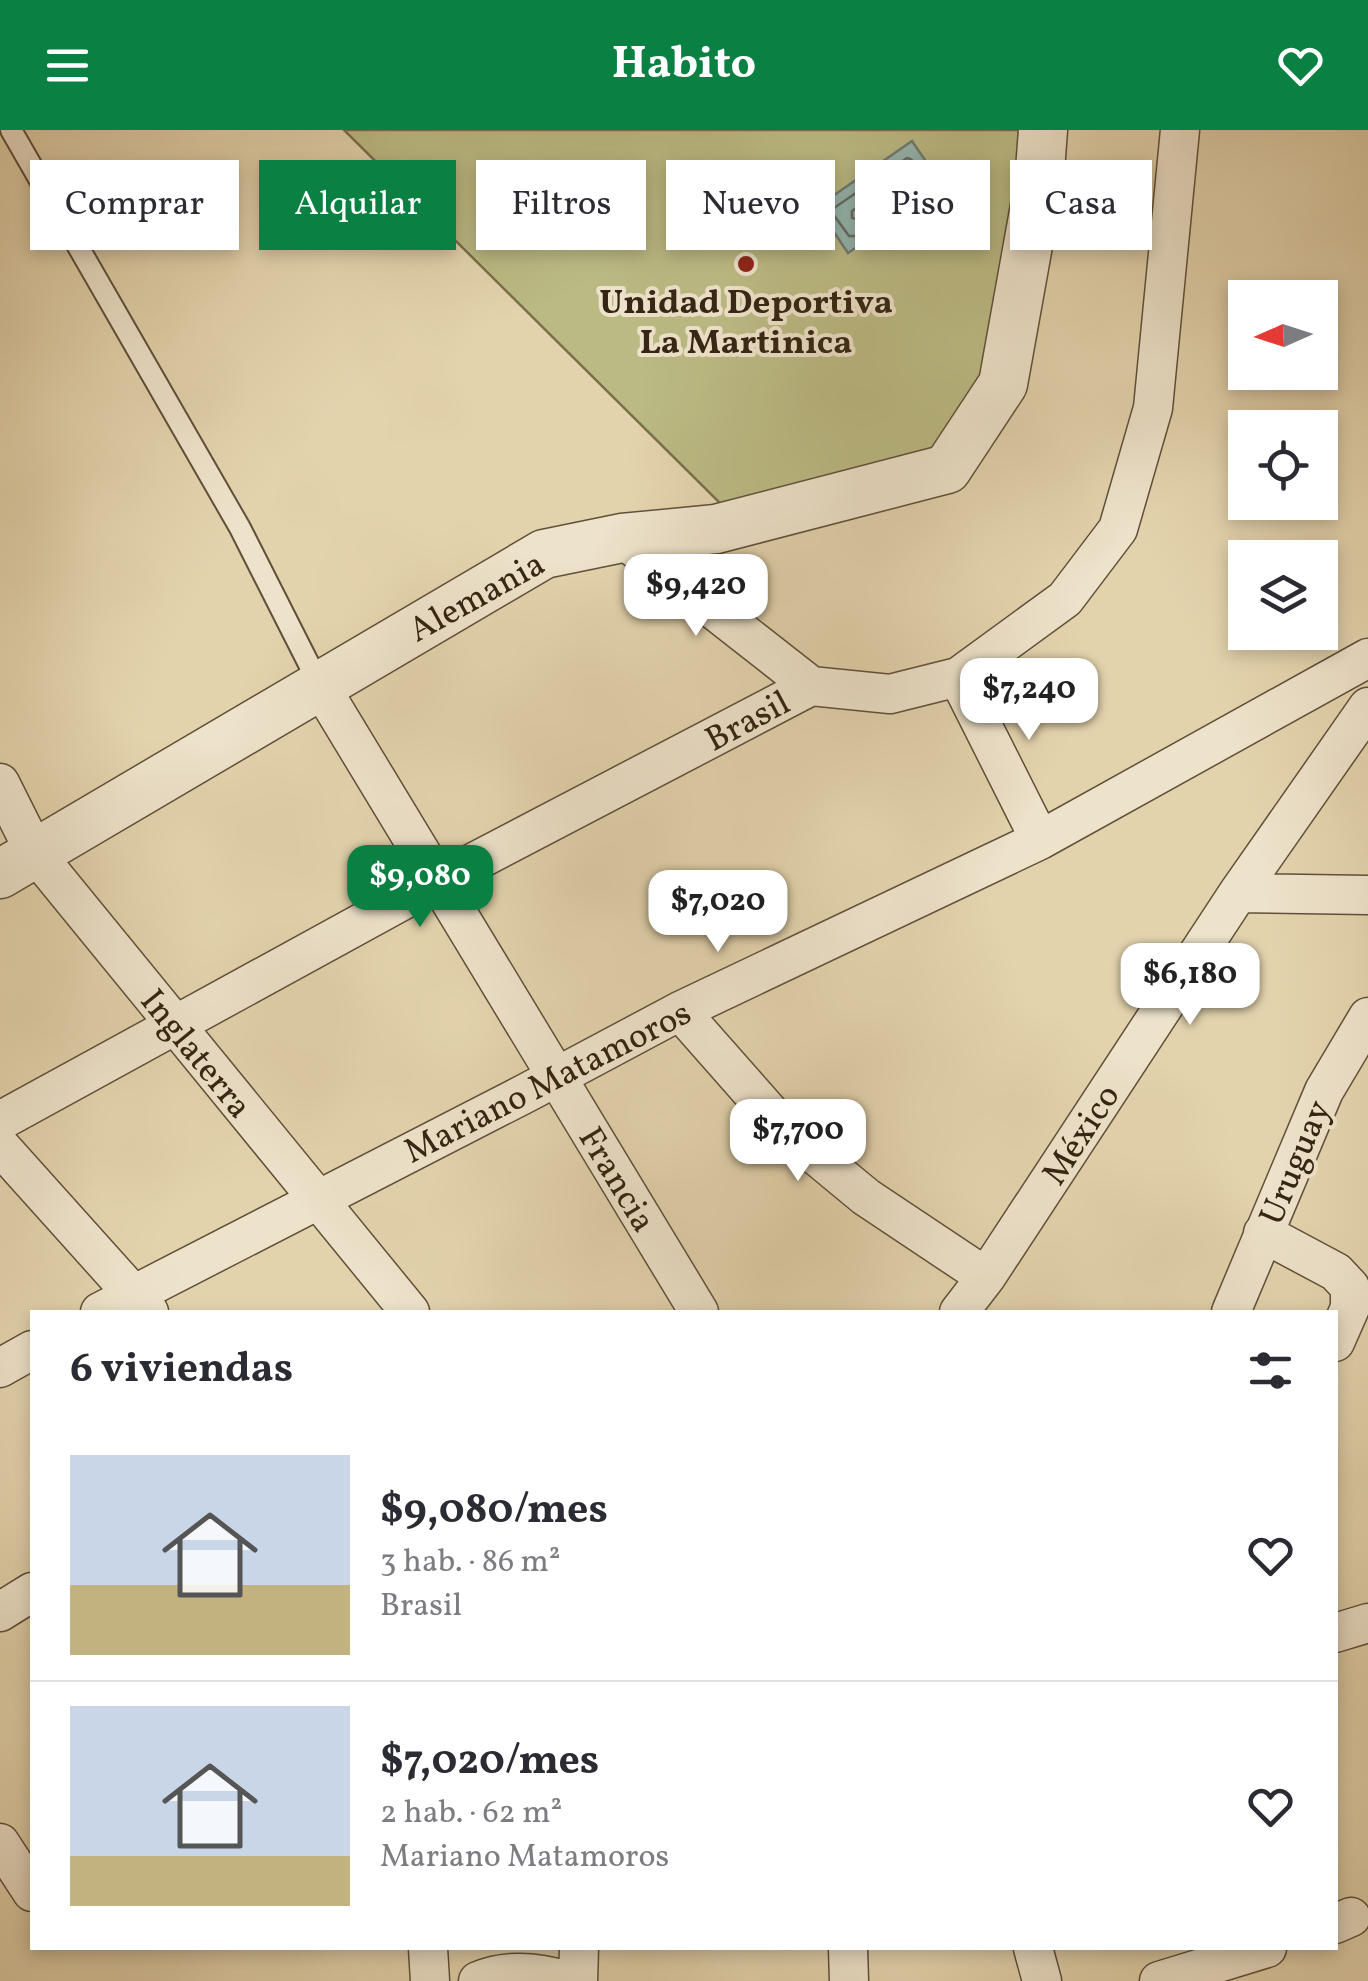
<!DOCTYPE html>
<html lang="es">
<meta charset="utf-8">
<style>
:root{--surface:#fff;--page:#f7f7f7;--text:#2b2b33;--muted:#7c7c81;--line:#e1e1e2;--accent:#0b8043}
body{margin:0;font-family:Vollkorn,serif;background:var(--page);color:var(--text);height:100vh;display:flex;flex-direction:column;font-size:38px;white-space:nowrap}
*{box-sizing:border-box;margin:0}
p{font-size:32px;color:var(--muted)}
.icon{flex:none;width:55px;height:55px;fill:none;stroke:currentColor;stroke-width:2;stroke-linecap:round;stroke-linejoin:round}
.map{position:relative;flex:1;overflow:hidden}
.sheet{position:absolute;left:30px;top:1180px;width:1308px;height:640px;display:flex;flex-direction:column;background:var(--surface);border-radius:0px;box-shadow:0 5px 15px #0003}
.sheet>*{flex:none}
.hud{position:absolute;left:30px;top:30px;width:1310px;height:90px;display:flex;gap:20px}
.needle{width:65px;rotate:267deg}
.controls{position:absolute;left:1228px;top:150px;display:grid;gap:20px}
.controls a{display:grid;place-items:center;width:110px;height:110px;border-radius:0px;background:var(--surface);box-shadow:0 5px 15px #0003;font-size:50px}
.price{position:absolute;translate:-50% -85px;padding:0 22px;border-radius:20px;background:#fff;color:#222;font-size:32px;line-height:65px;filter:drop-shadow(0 2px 5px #0008)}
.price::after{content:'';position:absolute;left:50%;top:60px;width:30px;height:22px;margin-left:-15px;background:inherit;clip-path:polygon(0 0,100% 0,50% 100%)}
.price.current{background:var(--accent);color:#fff}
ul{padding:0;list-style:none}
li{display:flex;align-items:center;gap:30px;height:250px;padding:0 40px}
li+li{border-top:2px solid var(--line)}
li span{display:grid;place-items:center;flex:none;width:280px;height:200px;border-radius:0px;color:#555}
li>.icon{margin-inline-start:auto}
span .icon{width:120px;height:120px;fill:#fffc;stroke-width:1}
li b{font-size:42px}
h2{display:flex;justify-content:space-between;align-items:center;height:120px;padding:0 40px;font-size:42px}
.tag{padding:0 35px;border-radius:0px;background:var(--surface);box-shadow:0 5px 15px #0003;font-size:35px;line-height:90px}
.tag.current{background:var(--accent);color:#fff}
header{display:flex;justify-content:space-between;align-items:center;height:130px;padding:0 40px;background:var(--accent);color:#fff;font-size:45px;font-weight:700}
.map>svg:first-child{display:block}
.green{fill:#bbba84;stroke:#78704c;stroke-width:2.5}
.water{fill:#96b7b0;stroke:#6f7d71;stroke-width:2.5}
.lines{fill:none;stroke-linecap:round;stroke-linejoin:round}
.shore{stroke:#666e62;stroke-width:2.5}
.service-casing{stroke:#60503a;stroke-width:24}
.minor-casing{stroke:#60503a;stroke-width:41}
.tertiary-casing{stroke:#60503a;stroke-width:51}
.service{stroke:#ede2ca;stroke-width:20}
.minor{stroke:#ede2ca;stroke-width:38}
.tertiary{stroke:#ede2ca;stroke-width:48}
.poi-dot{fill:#8f2418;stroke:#ede2ca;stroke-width:4}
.labels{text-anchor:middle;stroke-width:8;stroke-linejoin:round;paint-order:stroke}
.poi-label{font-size:35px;font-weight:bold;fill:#352513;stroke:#ede2ca}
.street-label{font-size:35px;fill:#352513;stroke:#ede2ca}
</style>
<header><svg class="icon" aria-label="menu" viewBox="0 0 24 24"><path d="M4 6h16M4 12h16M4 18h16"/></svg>Habito<svg class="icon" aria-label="heart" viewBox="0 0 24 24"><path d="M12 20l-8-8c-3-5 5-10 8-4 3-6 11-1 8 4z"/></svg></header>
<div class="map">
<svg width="1368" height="1851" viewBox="0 0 1368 1851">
<rect width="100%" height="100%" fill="#e3d3ad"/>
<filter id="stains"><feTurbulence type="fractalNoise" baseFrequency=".002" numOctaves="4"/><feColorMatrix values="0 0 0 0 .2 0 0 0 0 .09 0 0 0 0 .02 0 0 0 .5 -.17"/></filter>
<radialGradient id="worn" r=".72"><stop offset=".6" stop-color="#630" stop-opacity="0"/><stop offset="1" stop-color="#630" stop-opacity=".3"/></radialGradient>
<path class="green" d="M344,0h694l-52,257 -45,72 -210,55z"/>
<path class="water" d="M912,11l32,47 -96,65 -31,-46z"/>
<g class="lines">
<path class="shore" d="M907,28c9,2 21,20 20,29l-72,49h-6l-16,-22 1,-6z
M903,45l7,3 -1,6 -51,35 -6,-1v-7z"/>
<defs>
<path id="service" d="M11,0l229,398 80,158"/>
<path id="minor" d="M622,408l189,148
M958,547l82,163
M320,556l379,626
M0,653l35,70 375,459
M1238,763l130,2
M680,881l105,119 81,67 120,80
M0,991l438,-240 373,-195 79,8 68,-17 107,-78 53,-70 35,-121 27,-278
M0,1016l149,166
M1263,1103l73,39 14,15v21l-15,34
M100,1182l428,-220 152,-81 360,-171 328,-182
M959,1182l27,-35 252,-384 130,-186
M1231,1182l93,-221 44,-74
M0,1238l32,-18
M0,1482l32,-20
M1335,1503l33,-10
M0,1713l32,49
M1335,1794l16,-7
M428,1818l2,33
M848,1818l1,33
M1033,1818l9,33
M478,1851c28,-12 61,-9 90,0
M578,1851l1,-33
M1159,1851l108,-33"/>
<path id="tertiary" d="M0,744l544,-320 78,-16 94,-9 231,-60 56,-85 36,-200 4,-54"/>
</defs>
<use href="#service" class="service-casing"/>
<use href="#minor" class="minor-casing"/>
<use href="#tertiary" class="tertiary-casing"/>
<use href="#service" class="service"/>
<use href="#minor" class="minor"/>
<use href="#tertiary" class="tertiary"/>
</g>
<circle class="poi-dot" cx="746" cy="134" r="10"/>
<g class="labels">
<g class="poi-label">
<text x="746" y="183">Unidad Deportiva<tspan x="746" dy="40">La Martinica</tspan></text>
</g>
<g class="street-label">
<text transform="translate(476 466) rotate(-29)" y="12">Alemania</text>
<text transform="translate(747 590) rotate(-28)" y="12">Brasil</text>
<text transform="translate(197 923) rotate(51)" y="12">Inglaterra</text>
<text transform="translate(547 951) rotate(-27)" y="12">Mariano Matamoros</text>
<text transform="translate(1080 1004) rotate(-57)" y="12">México</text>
<text transform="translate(1294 1032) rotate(-67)" y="12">Uruguay</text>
<text transform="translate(618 1049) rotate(59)" y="12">Francia</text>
</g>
</g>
<rect width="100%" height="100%" filter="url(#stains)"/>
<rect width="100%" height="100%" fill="url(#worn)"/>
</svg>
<div class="controls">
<a><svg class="needle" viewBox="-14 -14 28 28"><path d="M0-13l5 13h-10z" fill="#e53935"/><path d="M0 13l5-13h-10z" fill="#7c7c81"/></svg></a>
<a><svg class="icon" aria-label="locate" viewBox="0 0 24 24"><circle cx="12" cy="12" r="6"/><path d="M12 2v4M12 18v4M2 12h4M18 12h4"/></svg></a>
<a><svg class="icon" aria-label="layers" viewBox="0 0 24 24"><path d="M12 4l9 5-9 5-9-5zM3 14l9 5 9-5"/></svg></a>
</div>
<b class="price" style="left:696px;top:509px">$9,420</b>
<b class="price" style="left:1029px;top:613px">$7,240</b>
<b class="price current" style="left:420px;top:800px">$9,080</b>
<b class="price" style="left:718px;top:825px">$7,020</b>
<b class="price" style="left:1190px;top:898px">$6,180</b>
<b class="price" style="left:798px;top:1054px">$7,700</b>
<div class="hud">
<a class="tag">Comprar</a>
<a class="tag current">Alquilar</a>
<a class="tag">Filtros</a>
<a class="tag">Nuevo</a>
<a class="tag">Piso</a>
<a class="tag">Casa</a>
</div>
<section class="sheet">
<h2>6 viviendas<svg class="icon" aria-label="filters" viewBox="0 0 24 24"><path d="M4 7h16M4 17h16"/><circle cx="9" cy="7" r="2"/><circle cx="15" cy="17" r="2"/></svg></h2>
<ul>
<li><span style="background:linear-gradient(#c9d6e8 65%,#c2b280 0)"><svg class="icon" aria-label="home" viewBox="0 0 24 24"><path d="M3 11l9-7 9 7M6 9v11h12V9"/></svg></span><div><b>$9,080/mes</b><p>3 hab. · 86 m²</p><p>Brasil</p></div><svg class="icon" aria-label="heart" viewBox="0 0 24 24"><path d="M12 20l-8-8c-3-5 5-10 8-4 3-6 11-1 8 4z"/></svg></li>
<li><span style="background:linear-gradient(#c9d6e8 75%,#c2b280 0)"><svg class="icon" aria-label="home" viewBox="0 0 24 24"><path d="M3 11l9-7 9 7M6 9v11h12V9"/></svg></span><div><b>$7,020/mes</b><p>2 hab. · 62 m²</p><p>Mariano Matamoros</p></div><svg class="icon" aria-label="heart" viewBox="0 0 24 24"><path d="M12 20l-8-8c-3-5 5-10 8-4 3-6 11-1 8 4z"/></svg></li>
</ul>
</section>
</div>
